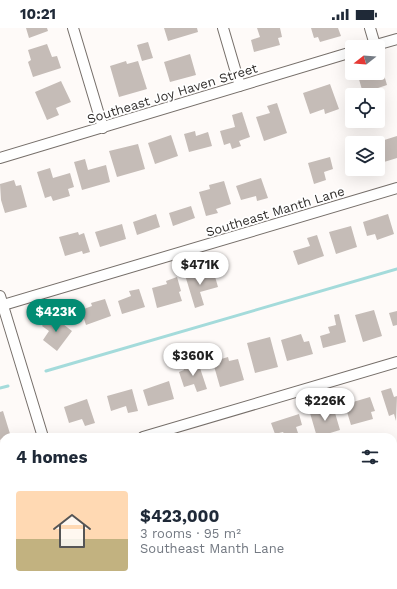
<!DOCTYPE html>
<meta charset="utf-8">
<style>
:root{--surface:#fff;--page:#f2f2f3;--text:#1f2937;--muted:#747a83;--accent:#028c73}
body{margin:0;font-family:"Work Sans",sans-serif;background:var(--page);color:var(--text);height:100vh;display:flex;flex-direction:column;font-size:15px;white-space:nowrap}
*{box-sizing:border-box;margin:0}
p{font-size:13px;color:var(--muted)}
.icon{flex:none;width:22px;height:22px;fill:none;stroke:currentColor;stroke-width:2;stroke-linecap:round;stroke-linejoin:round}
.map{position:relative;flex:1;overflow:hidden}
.drawer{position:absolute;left:0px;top:405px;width:397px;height:156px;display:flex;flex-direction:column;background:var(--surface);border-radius:12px 12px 0 0;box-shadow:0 4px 16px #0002}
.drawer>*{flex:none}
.needle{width:26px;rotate:253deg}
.fabs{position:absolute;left:345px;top:12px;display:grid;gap:8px}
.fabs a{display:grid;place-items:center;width:40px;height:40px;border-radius:4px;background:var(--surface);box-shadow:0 4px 16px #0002;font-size:20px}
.price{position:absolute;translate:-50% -34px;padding:0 9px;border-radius:14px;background:#fff;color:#222;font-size:13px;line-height:26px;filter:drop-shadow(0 1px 2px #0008)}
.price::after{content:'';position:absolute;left:50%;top:24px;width:12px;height:9px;margin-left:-6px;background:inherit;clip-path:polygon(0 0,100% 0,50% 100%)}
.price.on{background:var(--accent);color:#fff}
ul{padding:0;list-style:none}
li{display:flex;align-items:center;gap:12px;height:100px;padding:0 16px}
li span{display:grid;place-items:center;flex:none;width:112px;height:80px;border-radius:4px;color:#555}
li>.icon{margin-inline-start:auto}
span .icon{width:48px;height:48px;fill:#fffc;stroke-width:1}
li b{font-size:17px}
h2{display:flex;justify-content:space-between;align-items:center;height:48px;padding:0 16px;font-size:17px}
.status{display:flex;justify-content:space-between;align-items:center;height:28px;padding:0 20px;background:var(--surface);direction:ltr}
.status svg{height:11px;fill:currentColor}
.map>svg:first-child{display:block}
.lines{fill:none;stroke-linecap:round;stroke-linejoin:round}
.stream{stroke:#a4dbdb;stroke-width:3}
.building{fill:#c5bcb7}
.minor-casing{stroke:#766f6a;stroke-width:12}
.minor{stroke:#fff;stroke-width:10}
.labels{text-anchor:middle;stroke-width:3.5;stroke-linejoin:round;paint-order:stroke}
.street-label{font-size:13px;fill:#322f2d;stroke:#fff}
</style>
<div class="status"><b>10:21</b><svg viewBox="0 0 49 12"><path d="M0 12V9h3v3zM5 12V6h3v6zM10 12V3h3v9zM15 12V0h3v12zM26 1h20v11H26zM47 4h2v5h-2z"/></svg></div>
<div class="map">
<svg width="397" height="561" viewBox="0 0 397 561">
<rect width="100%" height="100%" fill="#fefaf8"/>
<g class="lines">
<path class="stream" d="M46,343l351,-102
M0,360l8,-2
M0,551l4,10"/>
</g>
<path class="building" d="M26,0h21l1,3 -19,7z
M164,0h33l1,4 -30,9z
M257,0h23l2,9 -4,1 2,7 -26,7 -3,-12 9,-3z
M311,0h27l3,8 -21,6 -2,-5 -4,1z
M148,14l5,16 -11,3 -5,-16z
M47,16l5,13 5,-1 4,12 -28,9 -5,-15 3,-2 -3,-10z
M190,26l6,21 -26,7 -6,-20z
M126,33l1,3 11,-3 9,28 -28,8 -9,-31z
M382,40l5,17 -24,8 -5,-17 9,-3h11v-4z
M61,53l10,21 -15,6 3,7 -12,5 -12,-28z
M330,56l9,25 -14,5 -1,-5 -14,5 -7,-21z
M277,75l10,30 -23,8 -8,-24 14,-4 -3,-7z
M242,84l8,25 -11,4 2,5 -9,3 -2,-6 -6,2 -4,-14 15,-4 -3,-12z
M195,103l1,5 12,-4 4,14 -23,6 -5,-18z
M171,107l7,21 -23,8 -7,-21z
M397,108v22l-13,4 -6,-20z
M138,116l7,25 -28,8 -8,-26z
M352,123v18h16l-17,5 -6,-21z
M330,129l3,12 -9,3 2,8 -12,4 -6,-21z
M85,131l3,11 18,-5 4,17 -28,8 -8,-28z
M50,140l3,10 17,-5 4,14 -6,2 2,7 -17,5 -2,-5 -6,2 -8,-26z
M261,150l7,20 -11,3 -1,-5 -15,4 -5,-14z
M14,152l2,6 5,-1 6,22 -22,6 -4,-13 -1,-16z
M224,153l7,23 -15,5 2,4 -12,3 -7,-24 11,-3 -1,-4z
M191,178l4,12 -22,8 -4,-13z
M156,186l4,13 -23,8 -4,-13z
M388,186l6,20 -17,6 -2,-6 -8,2 -4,-14z
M122,196l4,15 -26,8 -5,-15z
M351,198l6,21 -21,7 -7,-22z
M78,204l1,3 5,-2 6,19 -7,2 -1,-3 -17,5 -6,-19z
M317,207l7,21 -26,9 -5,-14 17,-5 -3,-8z
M197,243l2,7 15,-5 4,14 -18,5 4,13 -9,3 -10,-33z
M177,249l4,14 -2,1 3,9 -25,7 -5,-20 15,-4 -1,-3z
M139,261l6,18 -23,7 -4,-13 13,-5 -2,-5z
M105,271l6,17 -25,9 -5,-15 11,-4 -1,-3z
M374,282l8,26 -19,6 -8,-27z
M397,283v14l-4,1 -4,-13z
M50,286l22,17 -15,20 -14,-11 6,-9 -7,-5z
M339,286l7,28 -23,6 -3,-12 10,-3 -2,-6 8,-2 -2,-10z
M301,306l3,8 5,-1 4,13 -26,7 -6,-21z
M270,309l8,30 -23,6 -8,-30z
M228,329l1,4 9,-2 6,21 -24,7 -6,-21 6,-1 -2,-5z
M198,334l9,27 -10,3 -3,-8 -10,3 -5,-15 5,-2 -1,-3z
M169,353l5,18 -26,7 -5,-16z
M391,360l3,9 3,-1 -1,25 -2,-7 -5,2 -8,-25z
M132,361l6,22 -10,2 -2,-7 -15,5 -4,-15z
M370,369l5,14 -4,1 2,7 -22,6 -7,-23 9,-2v2z
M87,371l8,24 -10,3 -3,-7 -13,4 -5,-16z
M333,378l7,24 -23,7 -7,-24z
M3,383l8,26h-7l-4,3v-28z
M299,386l3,11 -6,2 2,6 -12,4 -3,-5 -8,2 -4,-11z
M4,423v30l-3,1 -1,-30z
M397,428v18l-4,-17z
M397,512v24l-4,1v-24z
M38,557h15l-13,4z
M247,557h12l1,4h-21z"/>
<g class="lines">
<defs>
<path id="minor" d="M73,0l30,100
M223,0l17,58
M370,0l5,17
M369,19l28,-8
M0,130l352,-106
M0,268l43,141
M0,278l397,-118
M143,409l254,-75
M393,483l4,-1
M96,557l2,4
M131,561l14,-4"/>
</defs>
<use href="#minor" class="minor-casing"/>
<use href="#minor" class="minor"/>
</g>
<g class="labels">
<g class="street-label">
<text transform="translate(172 65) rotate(-17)" y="5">Southeast Joy Haven Street</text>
<text transform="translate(275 183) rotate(-17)" y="5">Southeast Manth Lane</text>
</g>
</g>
</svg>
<div class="fabs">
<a><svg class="needle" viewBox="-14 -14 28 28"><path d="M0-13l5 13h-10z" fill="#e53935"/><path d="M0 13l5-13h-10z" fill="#747a83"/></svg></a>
<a><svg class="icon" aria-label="locate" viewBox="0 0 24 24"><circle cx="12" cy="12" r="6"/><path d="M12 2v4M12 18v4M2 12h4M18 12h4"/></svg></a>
<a><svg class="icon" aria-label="layers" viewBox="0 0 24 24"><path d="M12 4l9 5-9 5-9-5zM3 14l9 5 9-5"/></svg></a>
</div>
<b class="price" style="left:200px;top:258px">$471K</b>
<b class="price on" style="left:56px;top:305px">$423K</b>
<b class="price" style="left:193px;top:349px">$360K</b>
<b class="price" style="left:325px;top:394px">$226K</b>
<section class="drawer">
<h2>4 homes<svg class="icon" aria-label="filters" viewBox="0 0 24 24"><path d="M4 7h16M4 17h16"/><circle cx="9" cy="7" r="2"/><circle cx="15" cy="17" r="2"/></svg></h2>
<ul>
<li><span style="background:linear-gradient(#ffd9b3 60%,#c2b280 0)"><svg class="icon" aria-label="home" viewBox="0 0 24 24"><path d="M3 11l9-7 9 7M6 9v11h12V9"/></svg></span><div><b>$423,000</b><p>3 rooms · 95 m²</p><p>Southeast Manth Lane</p></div></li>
</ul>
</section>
</div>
